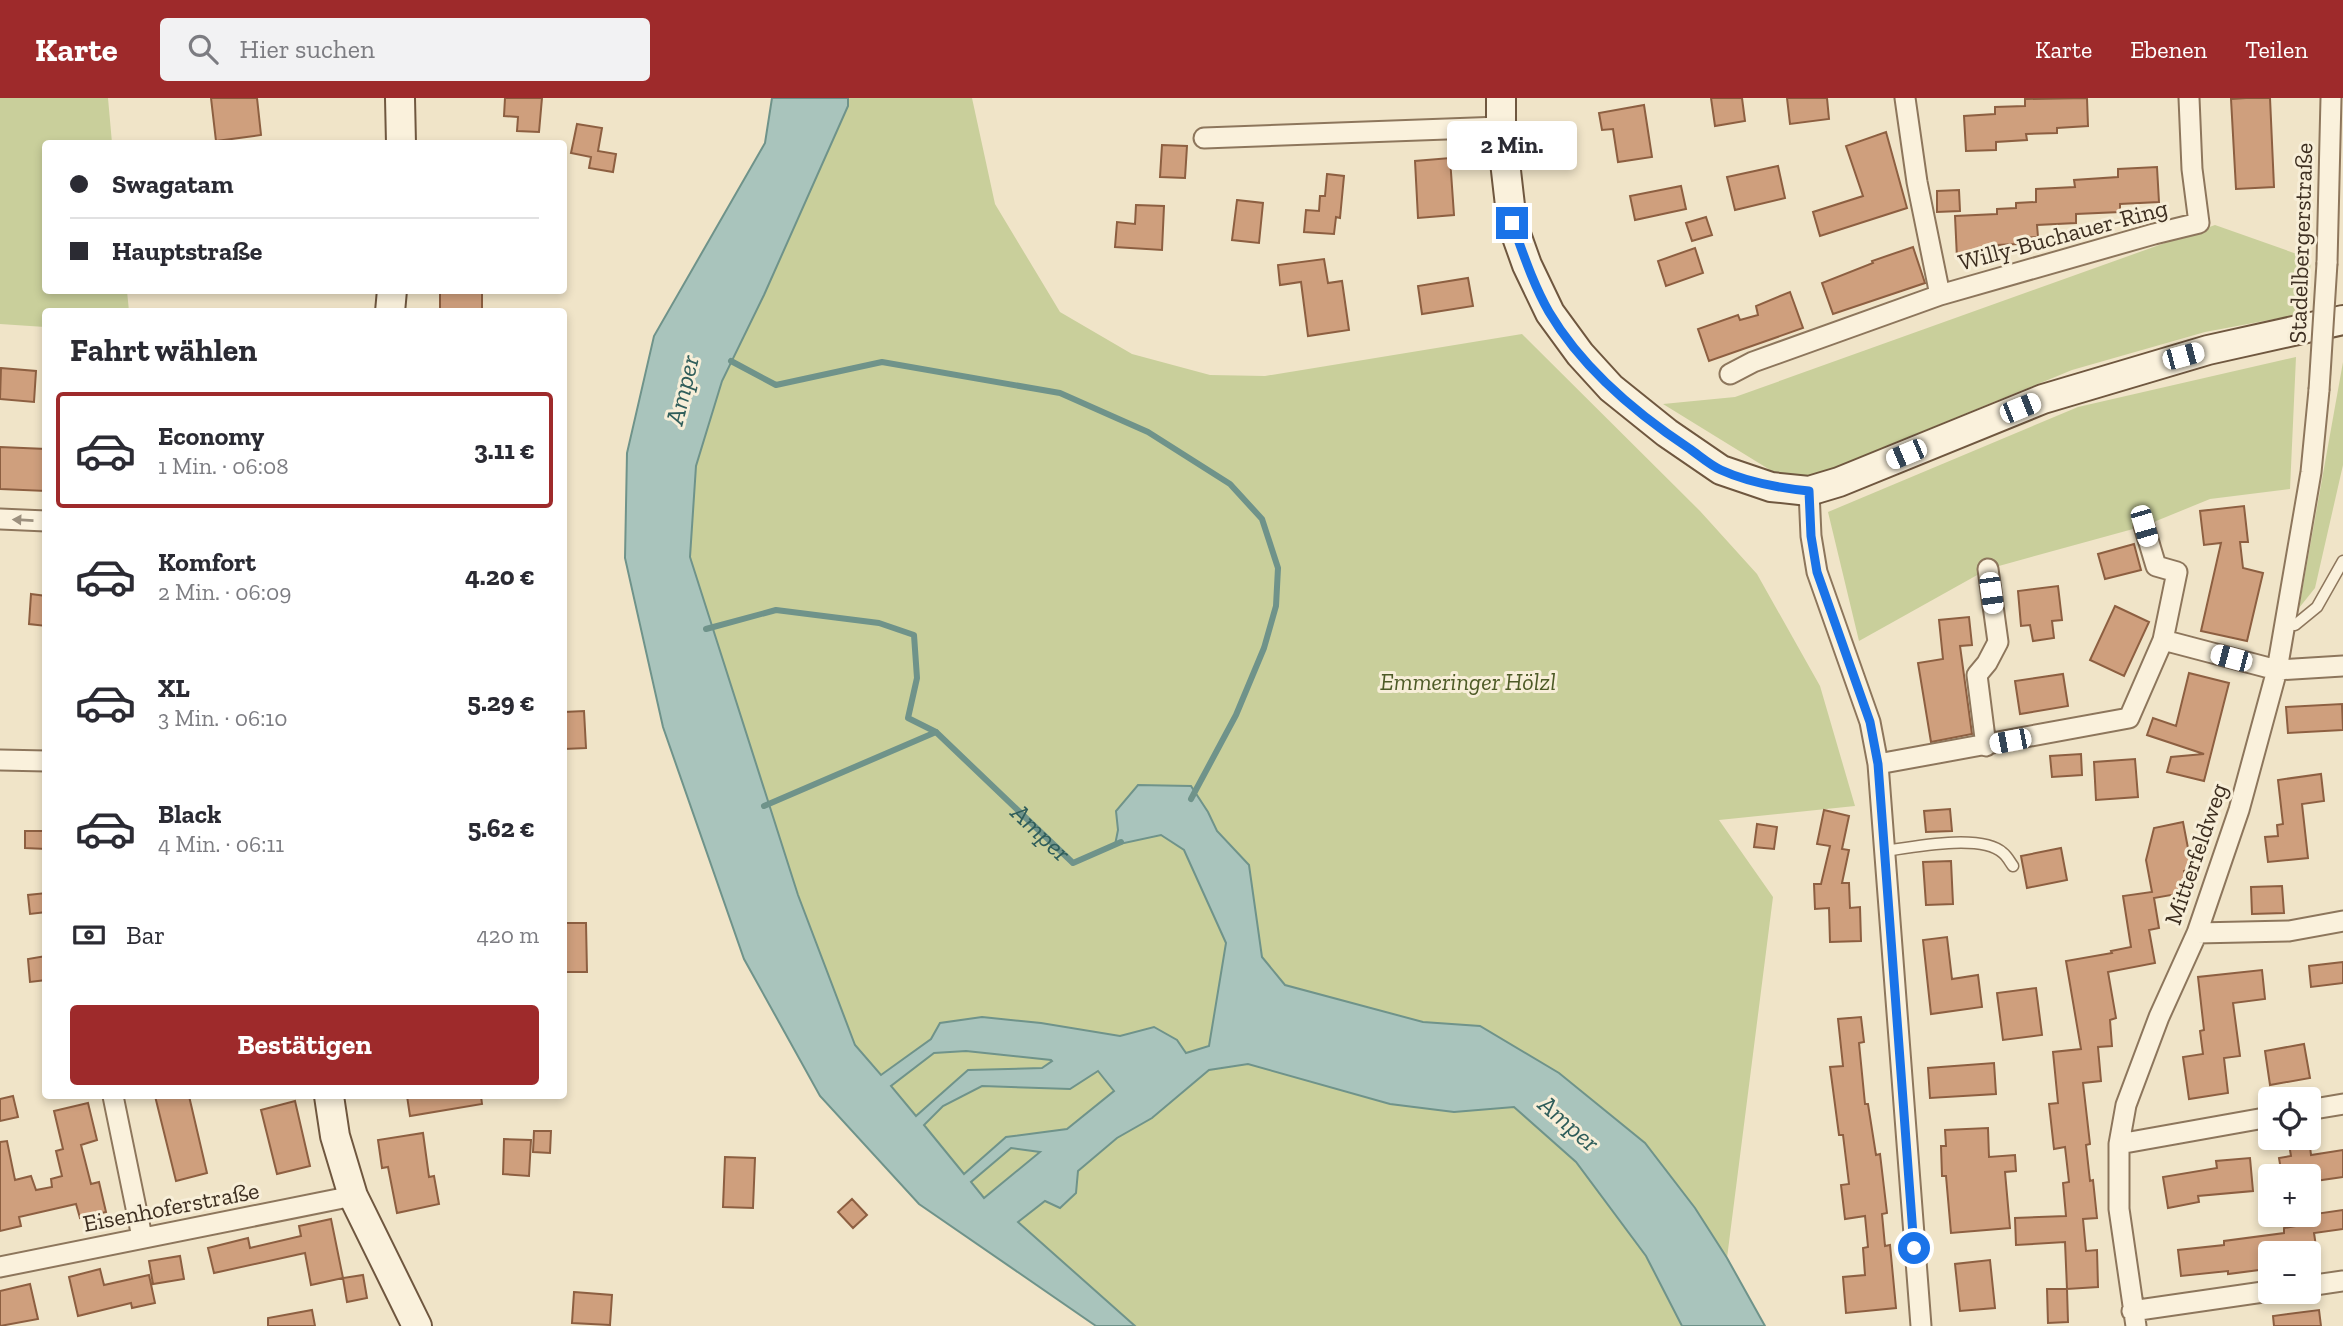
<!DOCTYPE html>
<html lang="de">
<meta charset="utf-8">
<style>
:root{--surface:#fff;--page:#f2f2f3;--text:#2b2b33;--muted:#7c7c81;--line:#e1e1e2;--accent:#9e2a2b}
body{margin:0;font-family:"Zilla Slab",serif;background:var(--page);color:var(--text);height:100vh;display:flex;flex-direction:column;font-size:26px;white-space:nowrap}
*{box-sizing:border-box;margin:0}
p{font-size:23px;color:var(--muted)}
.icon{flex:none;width:38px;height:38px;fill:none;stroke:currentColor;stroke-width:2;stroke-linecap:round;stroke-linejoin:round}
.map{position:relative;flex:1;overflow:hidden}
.panel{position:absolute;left:42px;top:210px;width:525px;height:791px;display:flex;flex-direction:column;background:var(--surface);border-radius:7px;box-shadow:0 4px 10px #0003}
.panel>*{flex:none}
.hud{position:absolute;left:42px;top:42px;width:525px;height:154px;border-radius:7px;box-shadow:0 4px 10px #0003;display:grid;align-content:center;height:154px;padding:0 28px;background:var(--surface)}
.buttons{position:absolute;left:2258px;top:989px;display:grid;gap:14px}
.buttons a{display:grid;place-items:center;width:63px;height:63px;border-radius:7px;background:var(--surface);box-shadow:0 4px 10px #0003;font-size:35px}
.end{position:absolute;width:32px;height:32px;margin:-16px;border:9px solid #1a73e8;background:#fff;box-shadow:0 0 0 4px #fff}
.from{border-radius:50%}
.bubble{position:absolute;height:49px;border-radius:7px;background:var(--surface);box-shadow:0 4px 10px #0003;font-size:23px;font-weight:700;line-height:49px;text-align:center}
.car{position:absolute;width:21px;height:42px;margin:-21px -10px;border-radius:9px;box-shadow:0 0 5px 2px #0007;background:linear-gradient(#fff 24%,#345 0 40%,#fff 0 76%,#345 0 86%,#fff 0)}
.hud b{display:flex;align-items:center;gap:24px;height:66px;font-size:26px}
.hud b+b{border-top:2px solid var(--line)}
.hud i{width:18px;height:18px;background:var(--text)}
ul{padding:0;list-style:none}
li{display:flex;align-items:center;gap:21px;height:116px;margin:0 14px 10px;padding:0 14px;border:4px solid transparent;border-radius:7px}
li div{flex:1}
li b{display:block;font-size:26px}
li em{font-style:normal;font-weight:700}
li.selected{border-color:var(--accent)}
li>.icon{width:63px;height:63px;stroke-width:1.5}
h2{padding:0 28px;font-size:32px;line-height:84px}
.pay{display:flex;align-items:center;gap:18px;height:77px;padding:0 28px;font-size:26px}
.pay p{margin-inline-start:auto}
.cta{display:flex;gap:14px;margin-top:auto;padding:14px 28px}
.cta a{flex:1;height:80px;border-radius:7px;background:var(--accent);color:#fff;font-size:28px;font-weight:700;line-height:80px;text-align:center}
header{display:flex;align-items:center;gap:42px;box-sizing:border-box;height:98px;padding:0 35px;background:var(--accent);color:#fff}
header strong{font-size:33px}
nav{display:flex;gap:38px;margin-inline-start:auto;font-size:24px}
.search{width:490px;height:63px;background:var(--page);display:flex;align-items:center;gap:18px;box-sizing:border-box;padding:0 24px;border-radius:7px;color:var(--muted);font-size:26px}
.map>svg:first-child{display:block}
.green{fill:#c9cf9b}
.water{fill:#a9c4bc;stroke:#6f938a;stroke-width:2;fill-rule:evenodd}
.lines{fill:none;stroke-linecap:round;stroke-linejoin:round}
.stream{stroke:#6f938a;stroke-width:6}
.building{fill:#cf9f7d;stroke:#8d5f41;stroke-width:2}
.lane-casing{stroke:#8d765c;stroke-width:13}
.street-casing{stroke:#8d765c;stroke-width:23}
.secondary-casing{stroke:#6f573f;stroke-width:32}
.lane{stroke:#faf1dc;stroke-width:10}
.street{stroke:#faf1dc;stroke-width:19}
.secondary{stroke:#faf1dc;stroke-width:28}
.street-bridge-casing{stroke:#8d765c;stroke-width:23;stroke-linecap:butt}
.street-bridge{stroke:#faf1dc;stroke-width:19}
.oneway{fill:#9c907e}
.route{stroke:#1a73e8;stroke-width:9}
.labels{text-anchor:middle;stroke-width:6;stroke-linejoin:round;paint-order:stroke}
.street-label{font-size:24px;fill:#3d2e20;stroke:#f7eed8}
.park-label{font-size:24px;font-style:italic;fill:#4d5a26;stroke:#f7eed8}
.water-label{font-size:26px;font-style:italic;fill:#2f5d5a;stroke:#f7eed8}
</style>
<header>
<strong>Karte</strong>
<div class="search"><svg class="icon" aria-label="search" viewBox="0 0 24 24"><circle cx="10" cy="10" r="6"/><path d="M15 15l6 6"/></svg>Hier suchen</div>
<nav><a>Karte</a><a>Ebenen</a><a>Teilen</a></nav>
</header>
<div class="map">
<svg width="2343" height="1228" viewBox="0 0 2343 1228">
<rect width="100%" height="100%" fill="#f0e4c8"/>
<path class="green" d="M0,0H108L112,45L46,46V192L127,193L129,213L46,214L45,229L0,226Z
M848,0H972L995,106L1060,214L1132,256L1210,277L1265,278L1522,236L1700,413L1757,476L1820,588L1855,708L1719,722L1773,799L1727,1160L1695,1110L1645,1045L1559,975L1480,928L1423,924L1285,888L1262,859L1249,767L1217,733L1208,714L1116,713L1118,732L1115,746L1161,737L1184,752L1226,845L1209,948L1140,971L985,1101L855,947L798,797L690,459L696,368L722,283L764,197L848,8Z
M2215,127L2311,161L2306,215L2205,234L2072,272L1806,381L1775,375L1663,306L1735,299Z
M2296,259L2290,391L2210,401L2144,428L1988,471L1859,543L1828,414L2078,309Z
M2343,264V367L2315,490L2299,510Z
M1248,966L1390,1006L1454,1014L1514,1009L1576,1064L1646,1158L1682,1228H1135L1017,1124L1045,1103L1076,1095L1078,1073L1117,1040L1152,1020L1209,972Z"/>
<path class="water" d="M772,0H848V8L764,197L722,283L696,368L690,459L798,797L855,947L881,977L931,941L940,925L982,919L1041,925L1120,938L1154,929L1177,942L1186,955L1209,948L1226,845L1184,752L1161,737L1115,747L1118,732L1116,713L1138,687L1191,688L1208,714L1217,733L1249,767L1262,859L1285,887L1423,924L1480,928L1559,975L1645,1045L1695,1110L1727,1160L1765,1228H1682L1646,1158L1576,1064L1514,1009L1454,1014L1390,1006L1248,966L1209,972L1152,1020L1117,1040L1078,1073L1076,1095L1060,1110L1045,1103L1018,1124L1135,1228H1096L919,1106L820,998L744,861L663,629L625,460L627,355L654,238L765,45ZM966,953L1051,962L1052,963L1042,970L968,972L916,1018L891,988L934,955ZM1098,973L1114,993L1067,1031L1006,1039L964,1076L924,1027L943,1008L982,988L1070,991ZM1011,1050L1040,1054L984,1100L971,1084Z"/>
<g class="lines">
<g class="stream">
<path d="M731,263L776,287L882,264L1060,295L1148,334L1230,386L1262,421L1278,470L1276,508L1264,550L1236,617L1191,701"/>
<path id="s1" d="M706,531L776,512L879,525L914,537L917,580L908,620L936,634L1073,765L1121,744"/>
<path d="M764,708L936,634"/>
</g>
</g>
<path class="building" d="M211,0H257L261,37L216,43Z
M505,0H542L539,34L517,33L518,19L504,18Z
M1711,0H1742L1745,23L1715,28Z
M1787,0H1827L1829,21L1790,26Z
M2087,0L2088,28L2057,30V35L2026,36L2027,42L1996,44V52L1966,53L1964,18L1995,16V9L2025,8V1Z
M2246,0H2270L2274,89L2236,91L2231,1Z
M1644,7L1652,59L1618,64L1613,31L1602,32L1599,15Z
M577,26L602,30L598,53L616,56L613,74L589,70L591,59L571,55Z
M1886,34L1907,110L1820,138L1813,114L1863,98L1846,48Z
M1162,47L1187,48L1185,80L1160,79Z
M1450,60L1454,117L1418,120L1415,63Z
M1778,68L1785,100L1735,112L1727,79Z
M2157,69L2159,104L2120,106V114L2076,116V125L2037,127L2038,139L2018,140V146L1998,147L1999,154H1989V159L1957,160L1955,118L1997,116V111L2016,110V105L2036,104V91L2075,89L2074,82L2118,79V71Z
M1327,76L1344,78L1340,120L1336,119L1334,136L1304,134L1306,112L1319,113L1320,98H1325Z
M1681,88L1686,111L1635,122L1630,98Z
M1959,92L1960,113L1937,114V93Z
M1237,102L1263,105L1259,145L1232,142Z
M1136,107L1164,108L1162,152L1115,149L1117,124L1135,126Z
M1706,119L1712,137L1692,143L1686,125Z
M1913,149L1925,185L1833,216L1822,185L1873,165L1872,163Z
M1695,150L1703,175L1666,188L1658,163Z
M1324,161L1328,185L1342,183L1349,232L1308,238L1301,184L1280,187L1278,167Z
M1468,180L1473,208L1422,216L1418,188Z
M440,192H482V213L440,212Z
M1790,194L1803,230L1709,263L1698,231L1738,217L1740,222L1758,217L1756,208Z
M1,270L36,273L34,304L0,301Z
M0,349L46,351V393L0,391Z
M2244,408L2248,444H2240L2243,470L2263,475L2247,543L2201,533L2221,445L2204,447L2200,413Z
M2134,446L2141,472L2105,481L2098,456Z
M2058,488L2062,522L2052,523L2054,540L2033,543L2030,527L2021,528L2018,493Z
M31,496L46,498V528L29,526Z
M2115,508L2149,524L2124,578L2090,562Z
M1969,519L1972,547L1960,548L1972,636L1931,644L1918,565L1943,561L1939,522Z
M2189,575L2229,585L2204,683L2167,674L2171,659L2204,656L2147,637L2153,620L2176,628Z
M2063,576L2068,608L2020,616L2015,583Z
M2342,606L2343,632L2288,635L2286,609Z
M584,613L586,650L564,651V614Z
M2081,656L2082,677L2052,679L2050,658Z
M2135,661L2138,699L2096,702L2094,664Z
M2321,676L2324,703L2302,706L2308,760L2268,764L2265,739L2278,738L2277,727L2283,726L2278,682Z
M1950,711L1952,733L1926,734L1924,713Z
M1824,712L1849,718L1842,751L1849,752L1842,785H1849L1850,810L1860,809L1861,843L1830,844L1829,810L1815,811L1814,786H1821L1830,748L1817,746Z
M2183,724L2192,771L2184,773L2188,794L2154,800L2159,830L2149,832L2155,865L2108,874L2116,920L2110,922L2112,948L2098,949L2101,983L2083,985L2090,1046L2086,1047L2090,1083L2093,1082L2097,1120L2083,1121L2086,1153L2097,1152L2098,1189L2067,1191L2065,1144L2016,1147L2015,1120L2066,1118L2063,1085L2069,1084L2065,1049L2054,1051L2049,1006L2058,1005L2053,954L2081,951L2066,863L2112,855L2111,853L2131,849L2123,798L2152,794L2146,762L2154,730Z
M1757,726L1777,729L1774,751L1754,749Z
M25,733H46V751L25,750Z
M2061,750L2067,782L2027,790L2021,758Z
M1951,763L1953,806L1926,807L1923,764Z
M2282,788L2284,815L2252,816L2251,789Z
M46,795V814L30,816L28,797Z
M564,825H586L587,874H564Z
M1947,839L1952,881L1978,877L1982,909L1931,916L1923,842Z
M46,858V882L30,884L28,861Z
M2343,864V885L2311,889L2309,868Z
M2262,872L2265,901L2233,905L2240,958L2224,960L2228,995L2189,1001L2183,959L2203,956L2200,933L2204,932L2198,879Z
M2036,890L2042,937L2003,942L1997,895Z
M1861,919L1864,944L1859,945L1865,1006H1868L1876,1057L1880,1056L1887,1115L1882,1116L1885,1148L1890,1147L1896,1210L1846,1215L1843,1179L1865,1177L1863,1150L1868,1149L1865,1118L1845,1121L1841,1087L1849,1086L1843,1037H1839L1830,969L1843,968L1838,921Z
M2304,946L2310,980L2270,987L2265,953Z
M1994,965L1996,996L1930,1000L1928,970Z
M13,998L18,1019L0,1023V1001Z
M155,998H189L207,1075L176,1083Z
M407,998H481L482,1006L410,1018Z
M295,1003L310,1068L277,1076L261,1012Z
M88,1005L97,1042L81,1047L91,1086L99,1084L106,1114L80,1120L76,1106L19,1119L21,1128L0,1133V1044L7,1043L15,1082L31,1078L36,1092L52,1089L51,1081L62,1078L56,1053L63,1051L54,1013Z
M1988,1030L1989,1059L2015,1057L2016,1073L2005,1074L2010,1130L1951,1135L1946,1078H1942L1941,1048H1946L1945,1032Z
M534,1033H551L550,1055L533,1054Z
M423,1035L429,1079L434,1078L439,1106L397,1115L388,1069L382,1070L378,1042Z
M2288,1040H2309L2311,1057L2343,1052V1079L2308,1084V1078H2282L2279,1060L2291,1058Z
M504,1041L531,1042L529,1078L503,1076Z
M725,1059L755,1060L753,1110L723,1109Z
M2250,1060L2253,1093L2198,1098L2199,1104L2168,1110L2163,1079L2217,1070L2216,1063Z
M852,1101L867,1117L853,1130L838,1114Z
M2343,1112V1131L2314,1135L2317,1155H2265L2267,1171L2228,1176V1173L2181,1178L2178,1152L2224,1147V1143L2284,1135V1130L2308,1126V1117Z
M331,1121L343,1180L311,1187L305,1155L214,1175L208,1150L248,1140L250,1150L301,1138L299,1128Z
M180,1158L184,1181L153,1186L149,1163Z
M1990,1162L1995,1210L1960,1213L1955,1166Z
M100,1171L104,1187L149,1177L155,1205L132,1210L131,1205L78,1218L69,1179Z
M363,1177L367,1200L347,1204L343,1180Z
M30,1186L38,1221L0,1228V1193Z
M2047,1191H2067L2068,1224L2048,1225Z
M574,1194L612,1197L610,1227L572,1225Z
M312,1212L315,1228H268V1220Z
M2319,1212L2321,1228H2274L2273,1218Z"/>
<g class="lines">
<defs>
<path id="lane" d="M2285,525L2295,527L2317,509L2343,463
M1885,753C1912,749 1982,735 2003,755C2007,758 2010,764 2013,768"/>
<path id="street" d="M1905,0L1917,84L1940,197
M1204,40L1501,29
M2327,165L2331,0
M1730,276L1753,264L1940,197L2154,136L2199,125L2192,71L2189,0
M1809,393L1811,438L1817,474L1870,624L1878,666L1921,1228
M0,421L46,423
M2163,542L2277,572L2343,568
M1986,648L1977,577L1987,565L1998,544L1988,471
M0,662L46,663
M1878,666L2129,620L2163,542L2177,474L2156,468L2144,428
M2197,835L2289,833L2343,823
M113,998L142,1139
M2308,1012L2343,1006
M2119,1046L2270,1019
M0,1169L353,1098
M2308,1188L2343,1183
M2132,1213L2270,1193
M2136,1228L2119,1111V1046L2126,1007L2159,919L2197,835L2239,712L2277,572L2311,374L2319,292"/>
<path id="secondary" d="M400,0L401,46
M1501,0V29L1512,125L1527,167L1550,215L1580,256L1611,290L1667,335L1721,372L1771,389L1809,393L1839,384L2043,301L2208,252L2343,222
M390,214L392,192
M329,998L335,1038L353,1098L417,1228"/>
</defs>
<use href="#lane" class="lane-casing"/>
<use href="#street" class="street-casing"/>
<use href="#secondary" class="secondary-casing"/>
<use href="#lane" class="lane"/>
<use href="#street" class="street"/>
<use href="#secondary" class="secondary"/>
<defs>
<path id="street-bridge" d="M2319,292L2327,165"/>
</defs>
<use href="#street-bridge" class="street-bridge-casing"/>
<use href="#street-bridge" class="street-bridge"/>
</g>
<defs><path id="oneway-solid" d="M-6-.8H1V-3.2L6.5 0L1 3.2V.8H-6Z" transform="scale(1.75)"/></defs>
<use class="oneway" href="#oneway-solid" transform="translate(23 422) rotate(-177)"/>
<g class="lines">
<path class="route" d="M1512,125C1523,155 1533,186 1549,214C1582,270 1637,316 1690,351C1700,358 1710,367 1721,372C1749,385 1780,390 1809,393L1811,438L1817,474L1870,624L1878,666L1914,1150"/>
</g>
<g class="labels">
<g class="street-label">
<text transform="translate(2063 137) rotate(-15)" y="8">Willy-Buchauer-Ring</text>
<text transform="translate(2301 145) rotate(-88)" y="8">Stadelbergerstraße</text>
<text transform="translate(2196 756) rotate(-71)" y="8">Mitterfeldweg</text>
<text transform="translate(171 1109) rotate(-11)" y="8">Eisenhoferstraße</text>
</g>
<g class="park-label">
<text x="1468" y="592">Emmeringer Hölzl</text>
</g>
<g class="water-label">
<text transform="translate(682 292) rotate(-76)" y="9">Amper</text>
<text dy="9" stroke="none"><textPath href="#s1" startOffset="474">Amper</textPath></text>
<text transform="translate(1569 1025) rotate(41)" y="9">Amper</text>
</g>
</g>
</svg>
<div class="buttons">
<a><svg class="icon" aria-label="locate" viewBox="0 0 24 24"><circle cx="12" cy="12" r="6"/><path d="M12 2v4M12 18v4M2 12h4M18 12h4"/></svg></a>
<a>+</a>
<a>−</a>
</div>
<i class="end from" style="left:1914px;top:1150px"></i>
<i class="end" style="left:1512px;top:125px"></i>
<div class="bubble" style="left:1447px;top:23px;width:130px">2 Min.</div>
<i class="car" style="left:2183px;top:258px;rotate:75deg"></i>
<i class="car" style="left:2020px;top:310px;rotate:68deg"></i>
<i class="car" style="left:1906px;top:356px;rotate:247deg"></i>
<i class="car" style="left:2144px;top:428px;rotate:164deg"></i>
<i class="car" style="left:1991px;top:495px;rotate:172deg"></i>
<i class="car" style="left:2231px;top:560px;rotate:285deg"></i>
<i class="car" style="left:2010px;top:643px;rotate:259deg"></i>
<div class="hud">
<b><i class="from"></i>Swagatam</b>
<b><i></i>Hauptstraße</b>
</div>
<section class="panel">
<h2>Fahrt wählen</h2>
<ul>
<li class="selected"><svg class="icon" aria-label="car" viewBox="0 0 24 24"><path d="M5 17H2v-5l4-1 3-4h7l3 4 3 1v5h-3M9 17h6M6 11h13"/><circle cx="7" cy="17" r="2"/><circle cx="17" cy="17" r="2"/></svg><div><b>Economy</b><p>1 Min. · 06:08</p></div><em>3.11 €</em></li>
<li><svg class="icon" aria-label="car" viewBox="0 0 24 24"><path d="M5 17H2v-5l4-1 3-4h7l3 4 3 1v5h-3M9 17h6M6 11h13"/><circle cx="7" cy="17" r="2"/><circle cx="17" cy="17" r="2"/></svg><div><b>Komfort</b><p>2 Min. · 06:09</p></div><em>4.20 €</em></li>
<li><svg class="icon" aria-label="car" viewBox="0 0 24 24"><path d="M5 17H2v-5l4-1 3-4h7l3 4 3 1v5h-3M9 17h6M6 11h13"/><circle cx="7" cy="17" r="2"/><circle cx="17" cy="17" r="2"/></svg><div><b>XL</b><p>3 Min. · 06:10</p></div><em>5.29 €</em></li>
<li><svg class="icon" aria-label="car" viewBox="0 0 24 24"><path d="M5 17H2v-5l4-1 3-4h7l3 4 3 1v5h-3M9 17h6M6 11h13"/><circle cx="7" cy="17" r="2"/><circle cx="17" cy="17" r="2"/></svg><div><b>Black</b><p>4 Min. · 06:11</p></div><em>5.62 €</em></li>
</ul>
<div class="pay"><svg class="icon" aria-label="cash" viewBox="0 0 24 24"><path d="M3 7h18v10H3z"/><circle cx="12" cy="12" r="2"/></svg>Bar<p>420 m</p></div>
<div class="cta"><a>Bestätigen</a></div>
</section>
</div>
